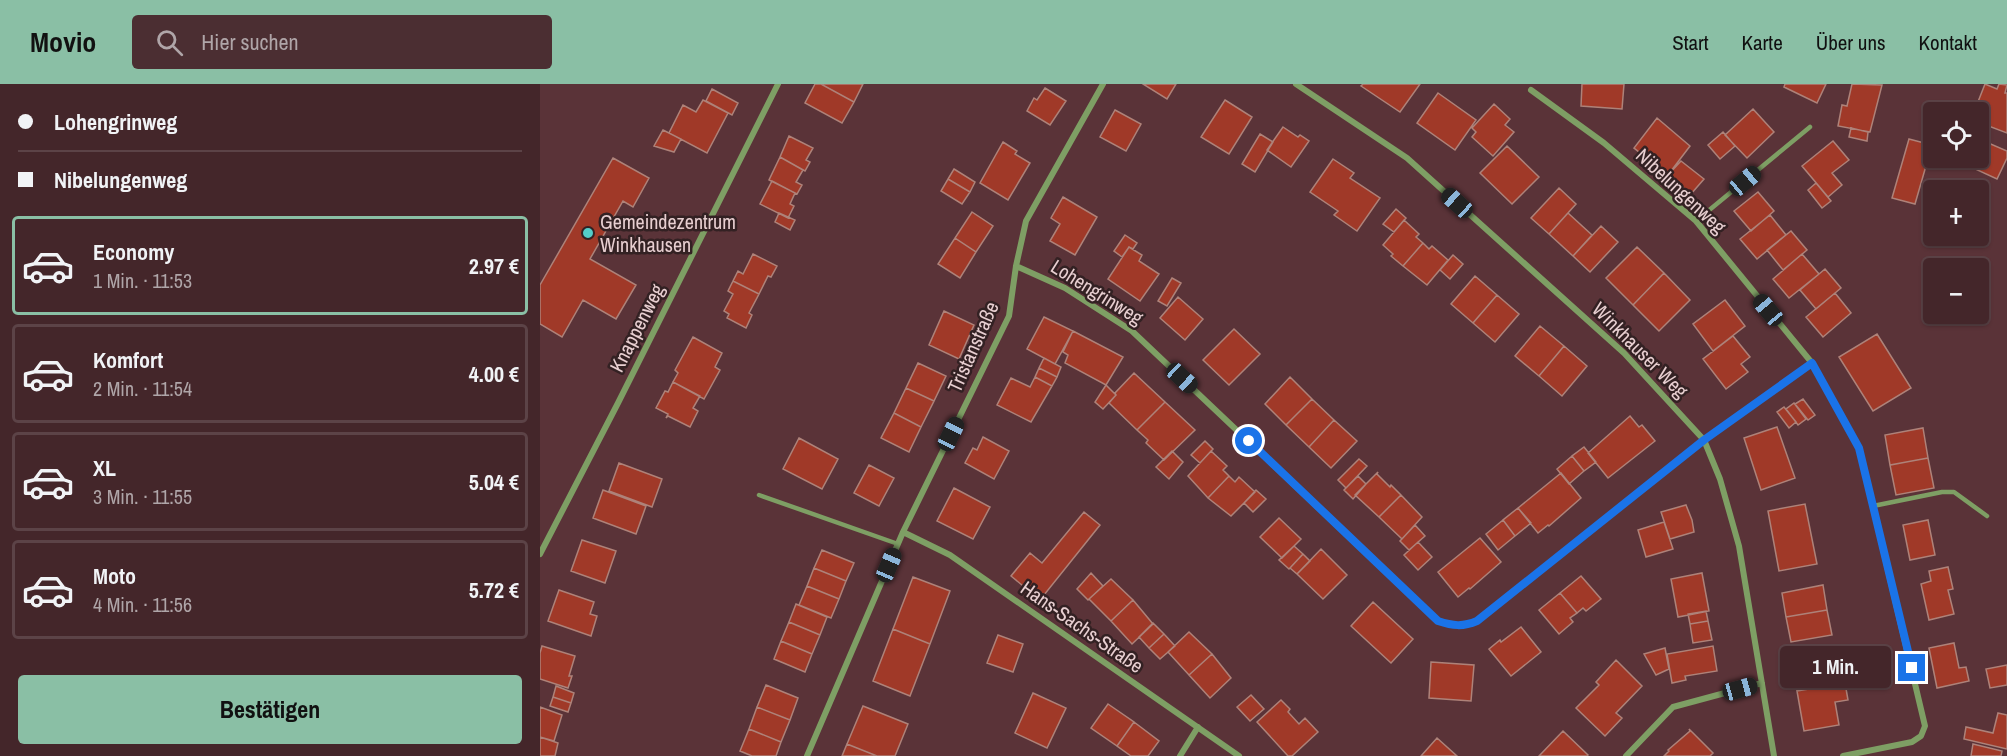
<!DOCTYPE html>
<html lang="de">
<meta charset="utf-8">
<style>
:root{--surface:#44262a;--page:#4b2e32;--text:#f1f3f6;--muted:#afa5a8;--line:#5c4347;--accent:#8abfa5}
body{margin:0;font-family:"Archivo Narrow",sans-serif;background:var(--page);color:var(--text);height:100vh;display:flex;flex-direction:column;font-size:22px;white-space:nowrap}
*{box-sizing:border-box;margin:0}
p{font-size:20px;color:var(--muted)}
.icon{flex:none;width:33px;height:33px;fill:none;stroke:currentColor;stroke-width:2;stroke-linecap:round;stroke-linejoin:round}
.map{position:relative;flex:1;overflow:hidden}
.panel{display:flex;flex-direction:column;background:var(--surface);width:540px}
.panel>*{flex:none}
.hud{display:grid;align-content:center;height:132px;padding:0 18px;background:var(--surface)}
.buttons{position:absolute;left:1383px;top:18px;display:grid;gap:12px}
.buttons a{display:grid;place-items:center;width:66px;height:66px;border-radius:6px;background:var(--surface);box-shadow:0 2px 4px #0004,0 0 0 2px var(--line);font-size:30px}
.end{position:absolute;width:27px;height:27px;margin:-14px;border:8px solid #1a73e8;background:#fff;box-shadow:0 0 0 3px #fff}
.from{border-radius:50%}
.bubble{position:absolute;height:42px;border-radius:6px;background:var(--surface);box-shadow:0 2px 4px #0004,0 0 0 2px var(--line);font-size:20px;font-weight:700;line-height:42px;text-align:center}
.car{position:absolute;width:18px;height:36px;margin:-18px -9px;border-radius:8px;box-shadow:0 0 4px 2px #0007;background:linear-gradient(#222 24%,#8ab4d8 0 40%,#222 0 76%,#8ab4d8 0 86%,#222 0)}
.hud b{display:flex;align-items:center;gap:21px;height:57px;font-size:22px}
.hud b+b{border-top:2px solid var(--line)}
.hud i{width:15px;height:15px;background:var(--text)}
ul{padding:0;list-style:none}
li{display:flex;align-items:center;gap:18px;height:99px;margin:0 12px 9px;padding:0 6px;border:3px solid var(--line);border-radius:6px}
li div{flex:1}
li b{display:block;font-size:22px}
li em{font-style:normal;font-weight:700}
li.active{border-color:var(--accent)}
li>.icon{width:54px;height:54px;stroke-width:1.5}
.cta{display:flex;gap:12px;margin-top:auto;padding:12px 18px}
.cta a{flex:1;height:69px;border-radius:6px;background:var(--accent);color:#111;font-size:24px;font-weight:700;line-height:69px;text-align:center}
header{display:flex;align-items:center;gap:36px;box-sizing:border-box;height:84px;padding:0 30px;background:var(--accent);color:#111}
header strong{font-size:28px}
nav{display:flex;gap:33px;margin-inline-start:auto;font-size:21px}
.search{width:420px;height:54px;background:var(--page);display:flex;align-items:center;gap:15px;box-sizing:border-box;padding:0 21px;border-radius:6px;color:var(--muted);font-size:22px}
main{display:flex;flex:1;min-height:0}
.map>svg:first-child{display:block}
.building{fill:#a03928;stroke:#ae8279;stroke-width:1.5}
.lines{fill:none;stroke-linecap:round;stroke-linejoin:round}
.service{stroke:#7e9f64;stroke-width:4.5}
.minor{stroke:#7e9f64;stroke-width:6}
.route{stroke:#1a73e8;stroke-width:8}
.poi-dot{fill:#53cdc9;stroke:#332123;stroke-width:2}
.labels{text-anchor:middle;stroke-width:5;stroke-linejoin:round;paint-order:stroke}
.street-label{font-size:20px;fill:#e8cfd1;stroke:#332123}
.poi-label{font-size:20px;fill:#e8cfd1;stroke:#332123;text-anchor:start}
</style>
<header>
<strong>Movio</strong>
<div class="search"><svg class="icon" aria-label="search" viewBox="0 0 24 24"><circle cx="10" cy="10" r="6"/><path d="M15 15l6 6"/></svg>Hier suchen</div>
<nav><a>Start</a><a>Karte</a><a>Über uns</a><a>Kontakt</a></nav>
</header>
<main>
<section class="panel">
<div class="hud">
<b><i class="from"></i>Lohengrinweg</b>
<b><i></i>Nibelungenweg</b>
</div>
<ul>
<li class="active"><svg class="icon" aria-label="car" viewBox="0 0 24 24"><path d="M5 17H2v-5l4-1 3-4h7l3 4 3 1v5h-3M9 17h6M6 11h13"/><circle cx="7" cy="17" r="2"/><circle cx="17" cy="17" r="2"/></svg><div><b>Economy</b><p>1 Min. · 11:53</p></div><em>2.97 €</em></li>
<li><svg class="icon" aria-label="car" viewBox="0 0 24 24"><path d="M5 17H2v-5l4-1 3-4h7l3 4 3 1v5h-3M9 17h6M6 11h13"/><circle cx="7" cy="17" r="2"/><circle cx="17" cy="17" r="2"/></svg><div><b>Komfort</b><p>2 Min. · 11:54</p></div><em>4.00 €</em></li>
<li><svg class="icon" aria-label="car" viewBox="0 0 24 24"><path d="M5 17H2v-5l4-1 3-4h7l3 4 3 1v5h-3M9 17h6M6 11h13"/><circle cx="7" cy="17" r="2"/><circle cx="17" cy="17" r="2"/></svg><div><b>XL</b><p>3 Min. · 11:55</p></div><em>5.04 €</em></li>
<li><svg class="icon" aria-label="car" viewBox="0 0 24 24"><path d="M5 17H2v-5l4-1 3-4h7l3 4 3 1v5h-3M9 17h6M6 11h13"/><circle cx="7" cy="17" r="2"/><circle cx="17" cy="17" r="2"/></svg><div><b>Moto</b><p>4 Min. · 11:56</p></div><em>5.72 €</em></li>
</ul>
<div class="cta"><a>Bestätigen</a></div>
</section>
<div class="map">
<svg width="1467" height="672" viewBox="0 0 1467 672">
<rect width="100%" height="100%" fill="#5a3338"/>
<path class="building" d="M275,0H281L314,18L302,39L265,19Z
M281,0H323L314,18Z
M603,0H636L627,15Z
M823,0H880L860,28L821,2Z
M1042,0H1084L1082,25L1041,22Z
M1245,0H1286L1277,19L1244,3Z
M1312,0L1342,1L1330,48L1298,42L1302,21L1307,22Z
M1445,0L1457,5L1459,0L1467,1L1465,9H1467V49L1438,38V28H1434Z
M505,4L526,17L510,41L487,27L494,14L497,16Z
M172,5L198,19L192,31L166,17Z
M898,9L936,36L915,66L877,39Z
M163,16L188,29L167,69L129,49L143,21L156,28Z
M685,16L712,33L689,70L661,53Z
M954,20L970,35L965,41L974,48L953,72L932,53L936,48L932,44Z
M1213,25L1234,48L1207,74L1185,51Z
M575,26L601,40L586,67L560,53Z
M1117,34L1150,62L1128,91L1094,64Z
M743,43L758,53L760,51L769,57L751,83L727,66Z
M1311,44L1328,48L1327,57L1309,53Z
M123,46L141,55L134,68L114,62Z
M1183,48L1195,62L1180,75L1168,61Z
M720,50L733,58L715,88L702,80Z
M249,52L273,64L266,76L270,78L265,87L240,73Z
M1369,55L1392,61L1375,120L1352,114Z
M1293,57L1309,76L1292,89L1302,101L1288,113L1262,82Z
M463,58L477,67L475,70L490,79L468,116L440,99Z
M1446,58L1467,67V74L1457,95L1433,84Z
M967,62L999,93L972,120L940,89Z
M240,73L263,86L256,98L262,101L257,110L229,96Z
M73,74L109,94L93,123L83,117L50,175L96,201L76,235L43,216L22,253L0,240V201Z
M793,75L814,89L810,94L840,114L817,147L794,131L798,127L770,108Z
M1141,77L1164,95L1151,110L1128,91Z
M414,85L435,98L430,108L408,95Z
M408,95L430,108L422,120L401,107Z
M232,97L255,109L250,120L254,122L248,134L220,120Z
M1276,99L1291,117L1282,124L1268,106Z
M1019,104L1036,120L1009,150L991,134Z
M1218,108L1234,127L1211,147L1194,127Z
M523,113L557,133L535,171L510,157L520,140L511,134Z
M856,125L866,134L854,148L843,140Z
M432,128L453,142L436,168L415,154Z
M239,129L255,136L250,146L235,138Z
M1028,129L1052,151L1033,172L1009,150Z
M1230,131L1246,151L1217,175L1200,155Z
M864,136L879,150L876,153L883,159L863,182L851,172L853,170L843,161Z
M1061,142L1078,158L1050,188L1033,172Z
M1251,147L1267,166L1243,186L1227,166Z
M585,151L597,159L593,165L589,163L582,173L574,167Z
M415,154L436,168L420,194L398,180Z
M883,159L889,165L892,162L908,176L887,201L863,182Z
M589,163L602,171L599,177L619,190L600,217L568,195Z
M1097,163L1124,189L1093,221L1066,194Z
M213,170L237,182L231,193L228,192L219,210L193,197L198,187L203,190Z
M1262,170L1279,190L1249,214L1233,195Z
M913,171L923,180L910,195L900,186Z
M1285,185L1301,204L1276,225L1260,206Z
M1124,189L1150,216L1119,247L1093,221Z
M935,192L957,211L933,239L911,220Z
M632,194L641,199L627,222L618,217Z
M193,197L219,210L209,229L212,231L206,244L187,234L189,230L184,227L193,210L188,207Z
M1295,209L1311,229L1283,253L1266,233Z
M957,211L979,230L955,258L933,239Z
M638,213L663,235L645,256L620,234Z
M1185,216L1205,242L1173,267L1153,240Z
M404,227L434,241L419,275L389,261Z
M504,233L533,247L515,280L487,265Z
M1000,242L1024,262L999,292L975,272Z
M694,245L720,270L689,301L663,276Z
M533,247L583,273L566,301L525,279L528,271L523,268Z
M1337,250L1371,304L1333,327L1299,273Z
M1193,252L1210,273L1201,280L1208,288L1186,305L1163,275Z
M153,253L182,269L175,283L180,286L164,315L133,298L138,289L135,286Z
M1024,262L1047,282L1022,312L999,292Z
M504,274L521,283L517,293L499,284Z
M378,279L406,292L394,317L366,304Z
M499,284L517,293L512,302L495,293Z
M594,289L625,318L597,346L569,319L576,311L575,309Z
M495,293L512,302L491,338L457,321L471,294L490,303Z
M750,293L772,315L746,341L725,320Z
M133,298L160,312L153,324L158,327L150,343L128,332L126,334L128,330L116,324L125,307L128,308Z
M566,301L576,311L563,325L555,318Z
M366,304L394,317L381,343L354,329Z
M772,315L794,336L769,363L746,341Z
M1263,315L1275,331L1268,336L1255,320Z
M625,318L655,346L624,376L606,359L608,356L597,346Z
M1254,319L1266,335L1258,341L1246,325Z
M1244,323L1256,338L1249,344L1237,328Z
M354,329L381,343L369,368L341,354Z
M1090,332L1099,343L1102,341L1115,357L1068,394L1048,369Z
M794,336L817,357L791,384L769,363Z
M1237,343L1255,394L1221,406L1204,354Z
M1383,344L1388,374L1350,381L1345,351Z
M443,353L469,367L454,395L425,379L433,364L437,366Z
M259,354L298,375L282,405L243,385Z
M665,357L673,365L660,379L651,371Z
M1044,363L1056,378L1044,387L1032,372Z
M632,367L643,378L629,395L616,383Z
M671,367L687,382L683,386L689,392L668,414L648,392Z
M1032,372L1044,387L1029,400L1017,385Z
M1388,374L1394,404L1356,411L1350,381Z
M819,375L827,382L806,404L798,396Z
M79,379L122,395L112,423L69,407Z
M329,381L354,394L339,422L314,409Z
M838,388L837,390L850,403L851,401L861,411L839,433L815,411Z
M1021,389L1041,414L1009,442L1008,441L998,449L978,424Z
M689,392L695,398L699,393L715,408L691,432L668,414Z
M818,392L826,400L813,415L804,406Z
M414,404L450,423L433,455L397,437Z
M63,406L106,422L96,450L53,434Z
M716,406L726,415L713,428L704,419Z
M861,411L882,433L862,455L839,433Z
M1265,420L1277,480L1239,487L1228,427Z
M1146,421L1152,436L1154,448L1130,455L1121,428Z
M978,424L991,439L975,452L963,436Z
M544,428L560,441L500,516L471,492L490,469L502,479Z
M739,434L761,455L742,474L720,453Z
M963,436L975,452L958,466L946,450Z
M1388,436L1395,471L1370,476L1363,441Z
M1124,438L1133,465L1106,473L1098,446Z
M875,441L885,452L869,466L860,457Z
M940,454L961,478L930,505L929,504L918,513L898,488Z
M42,456L76,467L65,499L31,487Z
M878,458L892,473L878,486L864,471Z
M754,462L763,470L749,485L739,476Z
M781,465L807,491L783,515L757,490Z
M282,466L314,479L306,497L274,484Z
M763,470L770,477L757,490L750,484Z
M1408,483L1413,505L1408,506L1414,530L1389,536L1381,500L1391,497L1389,487Z
M274,484L306,497L299,515L267,502Z
M551,489L563,502L548,516L537,505Z
M1162,489L1169,527L1138,533L1131,495Z
M1041,492L1061,515L1046,527L1043,524L1037,529L1020,509Z
M373,493L410,507L390,560L353,545Z
M571,495L593,516L571,537L549,515Z
M1283,501L1287,526L1246,533L1242,509Z
M267,502L299,515L291,534L259,521Z
M19,506L54,518L50,530L57,532L51,552L8,537Z
M1020,509L1037,529L1030,534L1033,538L1019,550L999,526Z
M593,516L613,540L592,560L571,537Z
M833,518L873,555L851,579L811,542Z
M256,520L287,533L280,551L249,538Z
M1287,526L1292,551L1251,558L1246,533Z
M1166,527L1168,537L1150,540L1148,530Z
M1168,537L1172,556L1153,559L1150,540Z
M249,538L280,551L272,570L241,557Z
M613,539L624,550L609,564L599,553Z
M981,543L1001,568L971,592L949,565L960,556L961,558Z
M353,545L390,560L370,612L333,597Z
M649,548L672,570L649,591L628,568Z
M624,550L635,562L620,575L609,564Z
M458,551L483,560L473,588L447,579Z
M241,557L272,570L265,588L234,575Z
M1414,559L1419,584L1426,583L1429,597L1397,604L1389,564Z
M2,562L35,572L29,592H32L28,604L0,595V569Z
M1173,562L1177,587L1145,592L1146,596L1132,599L1127,570Z
M1125,564L1129,585L1116,591L1104,570Z
M672,570L691,594L670,614L649,591Z
M1300,571L1305,599L1257,607L1253,579Z
M1076,576L1102,602L1076,629L1082,634L1065,652L1036,624L1059,601L1056,598Z
M891,578L934,581L931,617L889,614Z
M1467,581V601L1450,604L1446,585Z
M1305,599L1308,616L1295,618L1299,641L1264,647L1257,607Z
M226,601L258,614L250,636L217,623Z
M16,602L34,609L31,619L13,613Z
M493,609L526,624L507,664L475,649Z
M711,611L724,625L710,637L697,623Z
M13,613L31,619L28,628L10,622Z
M741,616L750,625L748,628L759,640L765,634L778,648L752,672H748L717,638Z
M568,620L594,638L577,662L551,644Z
M323,622L368,640L355,672H337L307,660Z
M0,623L22,631L14,657L0,653Z
M217,623L250,636L241,658L209,645Z
M1458,629L1467,631V665L1424,655L1426,643L1453,649Z
M594,638L619,657L608,672H591L577,662Z
M209,645L241,658L236,672H212L200,667Z
M1149,645L1173,669L1170,672H1124L1129,667L1128,666L1150,647Z
M1023,647L1048,671L1047,672H999Z
M0,653L18,659L15,672H0Z
M897,654L917,672H881Z
M307,660L337,672H302Z
M1433,660L1462,667L1461,672H1431Z"/>
<g class="lines">
<path class="service" d="M1156,137L1270,43
M219,411L358,460
M1333,422L1402,408H1414L1447,432"/>
<path class="minor" d="M756,0L867,74L1084,269L1164,356L1180,395L1199,462L1234,672
M991,6L1064,59L1156,137L1272,279L1319,364L1385,642L1381,652L1372,658L1303,672
M476,182L525,204L592,247L898,537C913,542 923,543 937,537L1164,356L1272,279
M363,448L410,471L699,672
M0,470L78,319L238,0
M267,672L363,448L469,232L476,182L486,137L563,0
M640,672L658,643
M1086,672L1133,623L1222,599"/>
</g>
<g class="lines">
<path class="route" d="M709,357L898,537C913,542 923,543 937,537L1164,356L1272,279L1319,364L1372,584"/>
</g>
<circle class="poi-dot" cx="48" cy="149" r="6"/>
<g class="labels">
<g class="street-label">
<text transform="translate(1141 107) rotate(43)" y="7">Nibelungenweg</text>
<text transform="translate(557 208) rotate(32)" y="7">Lohengrinweg</text>
<text transform="translate(97 244) rotate(-63)" y="7">Knappenweg</text>
<text transform="translate(433 263) rotate(-66)" y="7">Tristanstraße</text>
<text transform="translate(1100 266) rotate(45)" y="7">Winkhauser Weg</text>
<text transform="translate(542 543) rotate(35)" y="7">Hans-Sachs-Straße</text>
</g>
<g class="poi-label">
<text x="60" y="145">Gemeindezentrum<tspan x="60" dy="23">Winkhausen</tspan></text>
</g>
</g>
</svg>
<div class="buttons">
<a><svg class="icon" aria-label="locate" viewBox="0 0 24 24"><circle cx="12" cy="12" r="6"/><path d="M12 2v4M12 18v4M2 12h4M18 12h4"/></svg></a>
<a>+</a>
<a>−</a>
</div>
<i class="end from" style="left:709px;top:357px"></i>
<i class="end" style="left:1372px;top:584px"></i>
<div class="bubble" style="left:1240px;top:562px;width:111px">1 Min.</div>
<i class="car" style="left:1205px;top:97px;rotate:50deg"></i>
<i class="car" style="left:917px;top:119px;rotate:312deg"></i>
<i class="car" style="left:1228px;top:226px;rotate:320deg"></i>
<i class="car" style="left:642px;top:294px;rotate:133deg"></i>
<i class="car" style="left:411px;top:350px;rotate:26deg"></i>
<i class="car" style="left:349px;top:481px;rotate:23deg"></i>
<i class="car" style="left:1200px;top:605px;rotate:75deg"></i>
</div>
</main>
